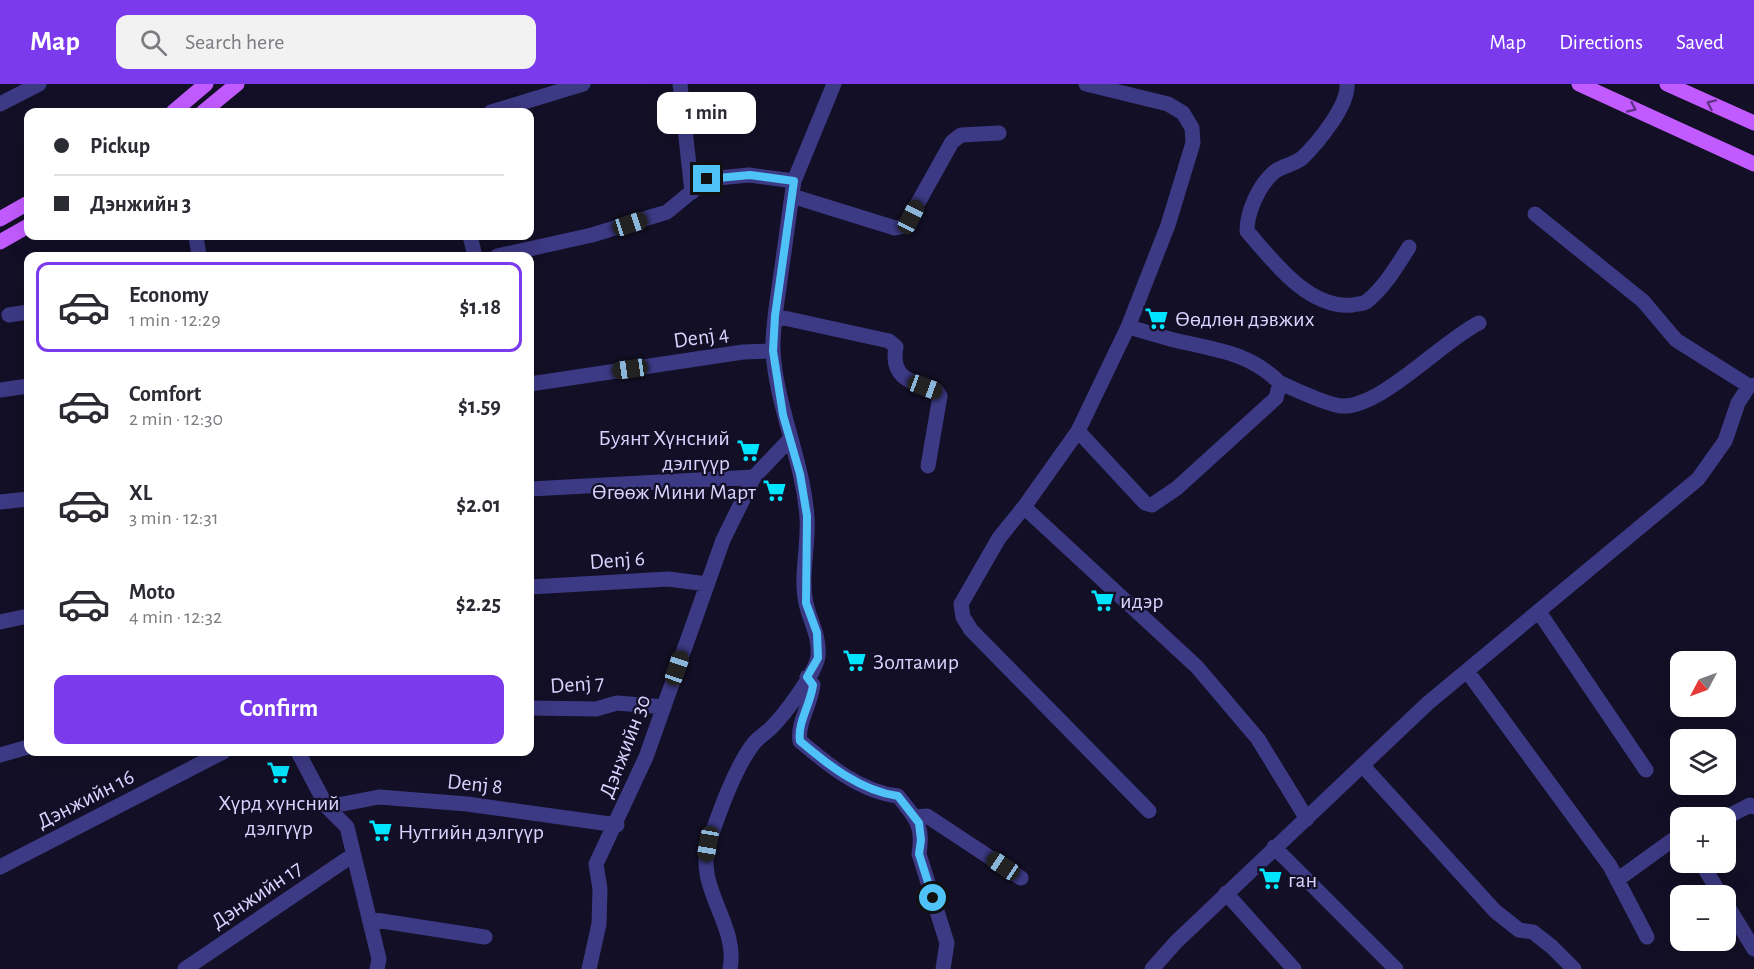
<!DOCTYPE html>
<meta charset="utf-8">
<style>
:root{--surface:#fff;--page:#f2f2f3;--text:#2b2b33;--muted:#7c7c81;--line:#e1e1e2;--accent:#7c3aed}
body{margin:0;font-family:"Alegreya Sans",sans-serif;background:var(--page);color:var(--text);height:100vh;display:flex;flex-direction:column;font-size:22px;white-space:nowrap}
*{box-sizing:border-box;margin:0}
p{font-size:20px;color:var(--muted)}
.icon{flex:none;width:33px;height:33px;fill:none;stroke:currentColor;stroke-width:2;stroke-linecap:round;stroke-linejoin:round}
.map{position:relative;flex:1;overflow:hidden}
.drawer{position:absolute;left:24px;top:168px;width:510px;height:504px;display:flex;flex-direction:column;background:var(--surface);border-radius:12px;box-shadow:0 6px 24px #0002}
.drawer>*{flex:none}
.banner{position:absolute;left:24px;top:24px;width:510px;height:132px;border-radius:12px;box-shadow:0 6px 24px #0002;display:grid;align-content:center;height:132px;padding:0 30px;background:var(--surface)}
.needle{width:39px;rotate:229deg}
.controls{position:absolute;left:1670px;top:567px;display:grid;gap:12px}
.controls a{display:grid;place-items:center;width:66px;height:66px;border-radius:12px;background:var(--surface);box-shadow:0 6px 24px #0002;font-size:30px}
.end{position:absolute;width:27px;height:27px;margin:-14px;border:8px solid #4fc3f7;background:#111;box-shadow:0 0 0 3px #111}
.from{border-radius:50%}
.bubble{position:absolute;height:42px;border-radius:12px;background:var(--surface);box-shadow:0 6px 24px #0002;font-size:20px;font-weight:700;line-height:42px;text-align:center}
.car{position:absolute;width:18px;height:36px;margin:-18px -9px;border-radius:8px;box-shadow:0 0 4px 2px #0007;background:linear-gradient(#222 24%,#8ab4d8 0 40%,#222 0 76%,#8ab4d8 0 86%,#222 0)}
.banner b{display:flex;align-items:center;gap:21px;height:57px;font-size:22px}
.banner b+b{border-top:2px solid var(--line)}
.banner i{width:15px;height:15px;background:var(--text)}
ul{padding:10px 0 0;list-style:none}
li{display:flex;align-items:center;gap:18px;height:90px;margin:0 12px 9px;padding:0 18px;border:3px solid transparent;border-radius:12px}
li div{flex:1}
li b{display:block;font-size:22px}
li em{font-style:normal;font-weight:700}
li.on{border-color:var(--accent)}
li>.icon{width:54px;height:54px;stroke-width:1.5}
.primary-button{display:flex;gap:12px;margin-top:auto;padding:12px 30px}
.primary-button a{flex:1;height:69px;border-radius:12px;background:var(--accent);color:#fff;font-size:24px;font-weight:700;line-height:69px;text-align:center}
header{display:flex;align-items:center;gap:36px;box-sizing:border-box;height:84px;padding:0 30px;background:var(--accent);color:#fff}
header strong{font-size:28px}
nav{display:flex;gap:33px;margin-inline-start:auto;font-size:21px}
.search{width:420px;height:54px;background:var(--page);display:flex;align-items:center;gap:15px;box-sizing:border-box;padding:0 21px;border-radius:12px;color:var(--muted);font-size:22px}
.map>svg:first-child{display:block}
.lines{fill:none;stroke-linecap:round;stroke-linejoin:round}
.minor{stroke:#3d3a85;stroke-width:15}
.primary{stroke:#c25bff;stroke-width:15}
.oneway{stroke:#623188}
.route{stroke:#4fc3f7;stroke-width:8}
.labels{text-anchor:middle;stroke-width:4.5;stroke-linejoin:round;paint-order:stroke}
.poi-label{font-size:22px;fill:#d9d4ff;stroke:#130f26;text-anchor:start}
.street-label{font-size:22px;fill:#d9d4ff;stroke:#130f26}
</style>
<header>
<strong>Map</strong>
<div class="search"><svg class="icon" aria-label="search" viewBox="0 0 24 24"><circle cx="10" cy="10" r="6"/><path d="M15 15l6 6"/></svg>Search here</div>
<nav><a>Map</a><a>Directions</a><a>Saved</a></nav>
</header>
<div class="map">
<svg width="1754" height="885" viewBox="0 0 1754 885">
<rect width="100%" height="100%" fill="#130f26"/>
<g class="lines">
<path class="minor" d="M680,0L692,108
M1086,0L1168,20L1183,29L1192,44L1193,59L1168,141L1128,243L1078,347L1024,423L1197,583L1258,655L1307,735
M1347,0C1349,21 1317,60 1302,74C1294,81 1280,82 1273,89C1258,103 1247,128 1247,147C1273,177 1308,225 1353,221C1357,220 1362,220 1366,218C1384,204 1397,182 1409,163
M0,20L39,0
M491,28L583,0
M792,112L895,144L905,142L952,58L961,51L999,49
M1535,130L1643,217L1676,256L1749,302
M196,152L199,172
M470,152L475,172
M497,172L592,151L667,128L707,95L749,91L794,97L834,0
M9,231L28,228
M775,232L889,257L896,263C890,295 912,298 937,307L940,312L928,382
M1280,299C1297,306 1324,320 1341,322C1380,325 1442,257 1479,239
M530,300L743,268L773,267
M0,306L28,302
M1078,347L1145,419L1152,421L1177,404L1276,314L1280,299C1250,269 1217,266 1178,257C1161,253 1144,247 1128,243
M530,405L754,393L791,354
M0,418L28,415
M1024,423L999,454L961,520L963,533L971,546L1149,727
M530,503L668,495L707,500
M1539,528L1646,686
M0,538L28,532
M1467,587L1610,782L1647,853
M807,593L813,601C811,620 797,639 800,657C828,681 861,708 898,712C915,734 924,740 919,770L947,859L943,885
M530,624L596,625L617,619L664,623
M298,668L327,723L347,743L379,875L377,885
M0,671L28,663
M1363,682L1495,827L1519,846L1533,848L1552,863L1574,885
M327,723L379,713L467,720L617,741
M915,733L927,732L1021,794
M1725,734L1750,721L1754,723
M1274,763L1396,885
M1701,778L1721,812
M0,783L223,668
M1617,796L1671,757L1680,753
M1226,809L1294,885
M1725,818L1754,865
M369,835L485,853
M185,885L353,771
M589,885L599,840L600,805L596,780L646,673L723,456L754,393
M730,885C739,840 694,804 709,758C719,729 735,683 754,659C759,653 766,649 771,644C784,631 816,589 818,572C820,552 810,538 806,519C800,492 809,461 807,433C803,377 777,325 773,268C772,245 777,220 780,196C785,163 789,130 794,97
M1152,885L1176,858L1428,619L1698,395L1725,357L1738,319L1749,302L1754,301"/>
<path class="primary" d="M1579,0L1754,80
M1667,0L1754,39
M173,28L206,0
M203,28L237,0
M0,135L28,119
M0,158L28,142"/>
</g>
<defs><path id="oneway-chevron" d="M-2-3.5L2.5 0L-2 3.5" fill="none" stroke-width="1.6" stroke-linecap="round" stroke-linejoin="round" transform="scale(1.5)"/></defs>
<g class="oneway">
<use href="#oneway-chevron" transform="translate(1711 20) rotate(-156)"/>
<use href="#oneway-chevron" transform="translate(1632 24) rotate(25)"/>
</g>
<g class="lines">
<path class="route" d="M707,95L750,91L794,97L775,232L773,267L783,331L800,390L807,432L806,519L817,549L818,574L807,593L813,601C811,619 797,639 800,657C828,681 861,707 898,712L919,739L921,756L919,770L933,814"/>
</g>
<defs>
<symbol id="supermarket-bare" viewBox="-9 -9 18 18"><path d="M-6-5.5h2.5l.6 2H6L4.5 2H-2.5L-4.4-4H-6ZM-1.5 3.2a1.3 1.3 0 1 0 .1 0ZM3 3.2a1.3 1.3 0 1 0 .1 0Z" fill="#00e5ff" stroke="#130f26" stroke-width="2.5" paint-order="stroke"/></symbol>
</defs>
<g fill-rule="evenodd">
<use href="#supermarket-bare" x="1140" y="218" width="33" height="33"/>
<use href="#supermarket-bare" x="732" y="350" width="33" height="33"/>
<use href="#supermarket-bare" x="758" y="390" width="33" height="33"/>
<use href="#supermarket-bare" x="1086" y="500" width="33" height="33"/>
<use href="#supermarket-bare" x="838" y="560" width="33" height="33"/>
<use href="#supermarket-bare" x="262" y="672" width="33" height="33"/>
<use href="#supermarket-bare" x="364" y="730" width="33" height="33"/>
<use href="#supermarket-bare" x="1254" y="778" width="33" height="33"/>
</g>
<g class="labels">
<g class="poi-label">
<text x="1175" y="242">Өөдлөн дэвжих</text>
<text x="730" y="361" text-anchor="end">Буянт Хүнсний<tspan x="730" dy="25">дэлгүүр</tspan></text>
<text x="756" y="415" text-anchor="end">Өгөөж Мини Март</text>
<text x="1120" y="524">идэр</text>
<text x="873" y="585">Золтамир</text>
<text x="279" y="726" text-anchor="middle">Хүрд хүнсний<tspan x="279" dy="25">дэлгүүр</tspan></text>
<text x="398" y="755">Нутгийн дэлгүүр</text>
<text x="1288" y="803">ган</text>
</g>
<g class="street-label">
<text transform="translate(701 252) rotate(-8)" y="8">Denj 4</text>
<text transform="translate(617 475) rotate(-4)" y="8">Denj 6</text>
<text transform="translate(577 599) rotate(-4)" y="8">Denj 7</text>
<text transform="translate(624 662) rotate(-69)" y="8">Дэнжийн 30</text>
<text transform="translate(475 699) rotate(6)" y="8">Denj 8</text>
<text transform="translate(85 714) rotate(-27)" y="8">Дэнжийн 16</text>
<text transform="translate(256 810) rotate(-34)" y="8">Дэнжийн 17</text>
</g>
</g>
</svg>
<div class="controls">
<a><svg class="needle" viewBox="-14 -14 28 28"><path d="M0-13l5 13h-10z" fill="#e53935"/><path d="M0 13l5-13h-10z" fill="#7c7c81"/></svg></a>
<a><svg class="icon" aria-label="layers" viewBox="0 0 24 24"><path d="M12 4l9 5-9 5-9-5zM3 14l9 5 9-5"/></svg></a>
<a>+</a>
<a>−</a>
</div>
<i class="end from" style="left:933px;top:814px"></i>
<i class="end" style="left:707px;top:95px"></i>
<div class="bubble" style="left:657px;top:8px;width:99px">1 min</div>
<i class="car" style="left:911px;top:133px;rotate:27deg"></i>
<i class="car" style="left:630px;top:140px;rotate:72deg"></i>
<i class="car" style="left:630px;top:285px;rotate:262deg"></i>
<i class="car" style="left:925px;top:303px;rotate:110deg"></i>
<i class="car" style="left:677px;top:584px;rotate:19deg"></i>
<i class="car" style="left:708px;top:760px;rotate:190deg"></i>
<i class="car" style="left:1003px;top:782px;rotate:304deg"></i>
<div class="banner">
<b><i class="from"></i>Pickup</b>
<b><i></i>Дэнжийн 3</b>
</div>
<section class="drawer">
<ul>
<li class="on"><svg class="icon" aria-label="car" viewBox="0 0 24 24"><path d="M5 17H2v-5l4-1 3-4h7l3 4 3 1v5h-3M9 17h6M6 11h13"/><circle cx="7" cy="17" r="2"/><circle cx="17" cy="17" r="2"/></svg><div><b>Economy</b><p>1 min · 12:29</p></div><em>$1.18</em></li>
<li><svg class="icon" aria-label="car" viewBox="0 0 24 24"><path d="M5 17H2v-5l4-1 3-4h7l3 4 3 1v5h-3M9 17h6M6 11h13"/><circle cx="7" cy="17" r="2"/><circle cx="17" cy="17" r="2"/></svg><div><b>Comfort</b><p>2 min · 12:30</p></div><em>$1.59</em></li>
<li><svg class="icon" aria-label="car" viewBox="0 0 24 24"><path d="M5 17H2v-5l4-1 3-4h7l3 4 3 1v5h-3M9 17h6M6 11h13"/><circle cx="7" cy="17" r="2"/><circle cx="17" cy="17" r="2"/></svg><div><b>XL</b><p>3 min · 12:31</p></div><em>$2.01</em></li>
<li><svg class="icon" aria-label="car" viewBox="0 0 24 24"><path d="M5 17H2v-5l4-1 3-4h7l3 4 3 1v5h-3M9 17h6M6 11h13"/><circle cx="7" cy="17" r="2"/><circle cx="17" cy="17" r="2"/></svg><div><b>Moto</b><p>4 min · 12:32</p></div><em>$2.25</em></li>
</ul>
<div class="primary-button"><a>Confirm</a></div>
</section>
</div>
